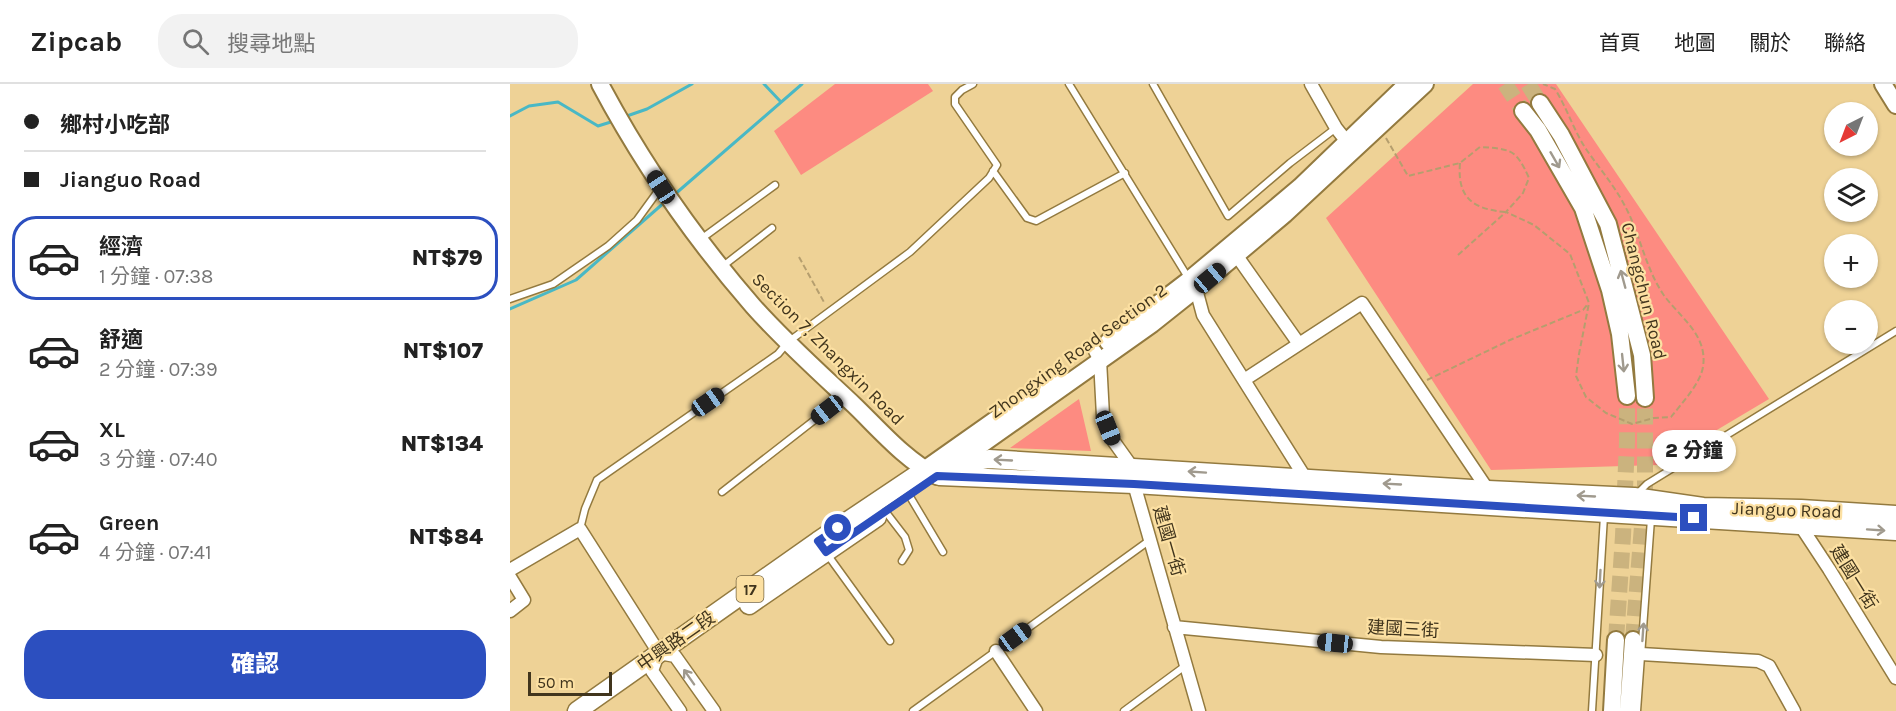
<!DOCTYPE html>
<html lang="zh-TW">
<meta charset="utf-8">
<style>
:root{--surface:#fff;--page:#f2f2f2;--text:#222;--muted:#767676;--line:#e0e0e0;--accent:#2c4fbf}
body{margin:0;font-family:Karla,"Noto Sans TC",sans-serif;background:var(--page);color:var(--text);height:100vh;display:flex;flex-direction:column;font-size:22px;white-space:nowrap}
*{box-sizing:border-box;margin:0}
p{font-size:20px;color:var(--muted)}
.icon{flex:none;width:33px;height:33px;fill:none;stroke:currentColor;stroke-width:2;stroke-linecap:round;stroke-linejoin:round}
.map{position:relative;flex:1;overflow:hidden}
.side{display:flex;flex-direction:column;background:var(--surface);width:510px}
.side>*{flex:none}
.top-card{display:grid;align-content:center;height:132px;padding:0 24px;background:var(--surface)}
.needle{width:39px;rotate:222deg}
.tools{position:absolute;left:1314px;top:18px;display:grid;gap:12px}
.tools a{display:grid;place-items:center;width:54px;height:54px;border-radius:50%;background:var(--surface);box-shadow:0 2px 4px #0004;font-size:30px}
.scale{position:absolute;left:18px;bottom:15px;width:84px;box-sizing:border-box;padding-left:6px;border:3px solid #41351d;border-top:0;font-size:16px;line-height:21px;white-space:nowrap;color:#41351d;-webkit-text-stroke:4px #fce0a2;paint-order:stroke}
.end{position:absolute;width:27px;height:27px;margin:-14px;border:8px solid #2c4fbf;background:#fff;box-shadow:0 0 0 3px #fff}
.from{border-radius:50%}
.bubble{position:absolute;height:42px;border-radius:21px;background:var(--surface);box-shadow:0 2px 4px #0004;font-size:20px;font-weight:800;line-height:42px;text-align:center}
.car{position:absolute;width:18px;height:36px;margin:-18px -9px;border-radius:8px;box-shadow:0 0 4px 2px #0007;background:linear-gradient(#222 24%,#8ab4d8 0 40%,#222 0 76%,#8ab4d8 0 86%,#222 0)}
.top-card b{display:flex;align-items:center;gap:21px;height:57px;font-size:22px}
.top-card b+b{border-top:2px solid var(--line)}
.top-card i{width:15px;height:15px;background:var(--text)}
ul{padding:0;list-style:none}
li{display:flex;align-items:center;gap:18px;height:84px;margin:0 12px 9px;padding:0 12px;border:3px solid transparent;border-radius:24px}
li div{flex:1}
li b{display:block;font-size:22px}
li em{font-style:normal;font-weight:800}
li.selected{border-color:var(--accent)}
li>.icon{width:54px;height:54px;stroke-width:1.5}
.primary-button{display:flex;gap:12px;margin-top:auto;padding:12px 24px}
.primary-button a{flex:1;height:69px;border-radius:24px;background:var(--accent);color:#fff;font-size:24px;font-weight:800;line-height:69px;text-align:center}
header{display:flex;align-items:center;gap:36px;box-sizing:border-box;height:84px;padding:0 30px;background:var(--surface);border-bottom:2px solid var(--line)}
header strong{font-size:28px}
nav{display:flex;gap:33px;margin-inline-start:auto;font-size:21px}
.search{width:420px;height:54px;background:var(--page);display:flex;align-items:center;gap:15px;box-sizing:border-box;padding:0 21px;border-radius:24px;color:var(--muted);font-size:22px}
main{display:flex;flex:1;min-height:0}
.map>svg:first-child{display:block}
.green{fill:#fd8b81}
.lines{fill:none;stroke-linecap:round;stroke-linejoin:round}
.stream{stroke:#49b8c5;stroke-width:3}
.secondary-tunnel{stroke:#cbb37e;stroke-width:16;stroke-dasharray:16 8;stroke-linecap:butt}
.lane-casing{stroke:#937a3f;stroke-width:9}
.street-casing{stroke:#937a3f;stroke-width:15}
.secondary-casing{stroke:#937a3f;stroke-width:20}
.primary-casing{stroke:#937a3f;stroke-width:21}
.path{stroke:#b59e6e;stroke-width:2;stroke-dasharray:6 3;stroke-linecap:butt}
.lane{stroke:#fff;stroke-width:6}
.street{stroke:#fff;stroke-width:12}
.secondary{stroke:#fff;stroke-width:16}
.primary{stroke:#fff;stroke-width:18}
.oneway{stroke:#a09a8e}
.route{stroke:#2c4fbf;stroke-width:8}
.labels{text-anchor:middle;stroke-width:4.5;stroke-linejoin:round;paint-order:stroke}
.shield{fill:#fce0a2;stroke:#796845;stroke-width:1.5}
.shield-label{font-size:16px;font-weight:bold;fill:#41351d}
.street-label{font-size:18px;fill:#41351d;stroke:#fce0a2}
</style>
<header>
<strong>Zipcab</strong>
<div class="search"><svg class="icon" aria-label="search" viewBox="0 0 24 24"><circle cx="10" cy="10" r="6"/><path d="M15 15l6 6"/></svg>搜尋地點</div>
<nav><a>首頁</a><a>地圖</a><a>關於</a><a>聯絡</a></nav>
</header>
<main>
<section class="side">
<div class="top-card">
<b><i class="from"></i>鄉村小吃部</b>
<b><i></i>Jianguo Road</b>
</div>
<ul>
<li class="selected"><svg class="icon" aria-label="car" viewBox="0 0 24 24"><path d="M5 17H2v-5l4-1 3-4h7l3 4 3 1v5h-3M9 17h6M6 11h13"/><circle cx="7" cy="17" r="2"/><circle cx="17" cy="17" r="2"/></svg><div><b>經濟</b><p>1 分鐘 · 07:38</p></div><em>NT$79</em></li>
<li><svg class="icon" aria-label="car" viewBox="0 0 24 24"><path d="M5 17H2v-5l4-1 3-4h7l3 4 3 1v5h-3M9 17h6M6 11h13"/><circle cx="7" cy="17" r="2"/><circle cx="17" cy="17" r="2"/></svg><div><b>舒適</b><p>2 分鐘 · 07:39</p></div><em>NT$107</em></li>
<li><svg class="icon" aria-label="car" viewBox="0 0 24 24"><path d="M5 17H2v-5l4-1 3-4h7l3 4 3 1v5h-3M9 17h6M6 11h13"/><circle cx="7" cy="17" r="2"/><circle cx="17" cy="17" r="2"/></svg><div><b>XL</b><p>3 分鐘 · 07:40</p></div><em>NT$134</em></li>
<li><svg class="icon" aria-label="car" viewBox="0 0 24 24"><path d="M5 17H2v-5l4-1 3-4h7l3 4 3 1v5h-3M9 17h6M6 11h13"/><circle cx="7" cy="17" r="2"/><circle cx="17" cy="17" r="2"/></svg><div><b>Green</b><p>4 分鐘 · 07:41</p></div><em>NT$84</em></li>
</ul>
<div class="primary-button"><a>確認</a></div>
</section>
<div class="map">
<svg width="1386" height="627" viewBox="0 0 1386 627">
<rect width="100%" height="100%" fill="#eed296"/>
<path class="green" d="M325,0H418L423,7L291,91L264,47Z
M963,0H1046L1259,315L1148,381L981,386L816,134Z
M569,315L581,367L500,364Z"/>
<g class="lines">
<path class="stream" d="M254,0L271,18
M0,32L19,22L48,18L88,42L104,37
M114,33L137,25L182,0
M164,111L292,0
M0,225L66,196L156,117"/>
<path class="secondary-tunnel" d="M995,0L1013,27
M1018,0L1030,19
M1106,556L1113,452L1117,358V312
M1123,556L1135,404V314"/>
<defs>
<path id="lane" d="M559,0L679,195
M643,0L718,132L780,79L826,44
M483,87L517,134L526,137L615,89
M191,155L265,101
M213,182L262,144
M0,215L43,200L98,162L127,136L151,103
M212,408L334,313
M1128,409L1137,400L1386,247
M399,411L433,468
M375,427L395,453L399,466L392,477
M70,445L75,425L87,396L268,270L278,258L400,168L479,94L487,81L445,20V13L452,6L463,0
M317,470L380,557
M403,627L640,456
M614,627L675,582
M1082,627L1094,432
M1127,627L1141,435"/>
<path id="street" d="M801,0L826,44L842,64
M722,165L789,260
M682,200L686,205L693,231L796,395
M585,267L590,276L593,332L602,355L622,383L624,400L689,627
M734,296L852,219L978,406
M1290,441L1319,485L1386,594
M0,486L70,445L149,569
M0,493L14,516L0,527
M664,543L871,563L1086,571
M486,567L526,627
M149,569L165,572L204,627
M148,570L142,587L170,627
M1131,570L1248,577L1259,582L1284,627"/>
<path id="secondary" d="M90,0C132,79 184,154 243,222C274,257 310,289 344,321C368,344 396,377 427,392L642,240L686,205L775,130L915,0
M1373,0L1386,21
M1030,19L1051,51L1098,140L1132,271L1135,314
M1013,27L1028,46L1073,124L1100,206L1110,250L1117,312
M598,258L679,196L790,103L897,0
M414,386L549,291
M1102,627L1106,556
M1118,627L1123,556"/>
<path id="primary" d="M429,392L624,400L1386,447
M239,521L367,433
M67,627L308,457L414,386L479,375L978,406L1124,413L1193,423L1291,425L1386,431"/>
</defs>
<use href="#lane" class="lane-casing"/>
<use href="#street" class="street-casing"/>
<use href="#secondary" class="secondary-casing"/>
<use href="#primary" class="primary-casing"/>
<path class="path" d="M876,54L898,92L950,79L970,63C1001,65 1006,65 1019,94L1013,109L996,128L1024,141L1060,170L1079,219L1069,270L1066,292L1076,313L1096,329L1122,340L1144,334L1161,333C1172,319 1190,300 1193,283C1198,250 1169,233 1153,210C1135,183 1130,150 1115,122C1104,101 1089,84 1076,65C1064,47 1057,24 1045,5L1033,0
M950,79C947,113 962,125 995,128
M948,171L996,128
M289,173L315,220
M917,296L1000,256L1073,226L1077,221"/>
<use href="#lane" class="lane"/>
<use href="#street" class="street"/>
<use href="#secondary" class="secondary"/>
<use href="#primary" class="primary"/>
</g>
<defs><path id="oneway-shaft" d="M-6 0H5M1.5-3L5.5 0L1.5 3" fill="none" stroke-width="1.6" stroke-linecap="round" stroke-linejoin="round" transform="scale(1.5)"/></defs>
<g class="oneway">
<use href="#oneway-shaft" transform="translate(1045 76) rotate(60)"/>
<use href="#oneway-shaft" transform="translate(1113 195) rotate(-105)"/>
<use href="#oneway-shaft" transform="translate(1113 279) rotate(84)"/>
<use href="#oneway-shaft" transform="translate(493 376) rotate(-177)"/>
<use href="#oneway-shaft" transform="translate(687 388) rotate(-176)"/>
<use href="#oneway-shaft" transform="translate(882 400) rotate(-177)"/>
<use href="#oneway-shaft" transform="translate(1076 412) rotate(-177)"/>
<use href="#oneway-shaft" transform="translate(1366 446) rotate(4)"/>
<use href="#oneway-shaft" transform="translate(1090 495) rotate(93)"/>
<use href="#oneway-shaft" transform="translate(1133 548) rotate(-86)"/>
<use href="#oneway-shaft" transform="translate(179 593) rotate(-125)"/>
</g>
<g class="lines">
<path class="route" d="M328,444L308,457L316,468L427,392L624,400L1184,434"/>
</g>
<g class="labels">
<rect class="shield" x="226.5" y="492" width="27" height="26" rx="4.5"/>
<g class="shield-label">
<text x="240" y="511">17</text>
</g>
<g class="street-label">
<text transform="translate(1134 207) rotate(76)" y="6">Changchun Road</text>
<text transform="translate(318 265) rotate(45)" y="6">Section 7, Zhangxin Road</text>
<text transform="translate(568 267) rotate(-36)" y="6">Zhongxing Road Section 2</text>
<text transform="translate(1277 426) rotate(2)" y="6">Jianguo Road</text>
<text transform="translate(659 457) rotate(74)" y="6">建國一街</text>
<text transform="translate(1344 493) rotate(58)" y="6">建國一街</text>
<text transform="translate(893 545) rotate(3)" y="6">建國三街</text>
<text transform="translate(166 557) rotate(-35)" y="6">中興路二段</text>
</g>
</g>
</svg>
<div class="tools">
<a><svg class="needle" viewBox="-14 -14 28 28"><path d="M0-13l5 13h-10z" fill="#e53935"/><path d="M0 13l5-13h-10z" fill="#767676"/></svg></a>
<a><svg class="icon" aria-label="layers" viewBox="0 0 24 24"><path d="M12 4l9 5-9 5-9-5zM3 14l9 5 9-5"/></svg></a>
<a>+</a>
<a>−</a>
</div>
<div class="scale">50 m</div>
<i class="end from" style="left:328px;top:444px"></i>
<i class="end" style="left:1184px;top:434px"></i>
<div class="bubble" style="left:1142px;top:346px;width:84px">2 分鐘</div>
<i class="car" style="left:151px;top:103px;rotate:327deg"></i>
<i class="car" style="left:700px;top:194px;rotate:50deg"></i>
<i class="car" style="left:198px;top:318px;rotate:55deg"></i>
<i class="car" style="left:317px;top:326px;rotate:232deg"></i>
<i class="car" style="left:598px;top:344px;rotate:158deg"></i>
<i class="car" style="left:505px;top:553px;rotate:54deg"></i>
<i class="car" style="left:825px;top:559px;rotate:276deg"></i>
</div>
</main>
